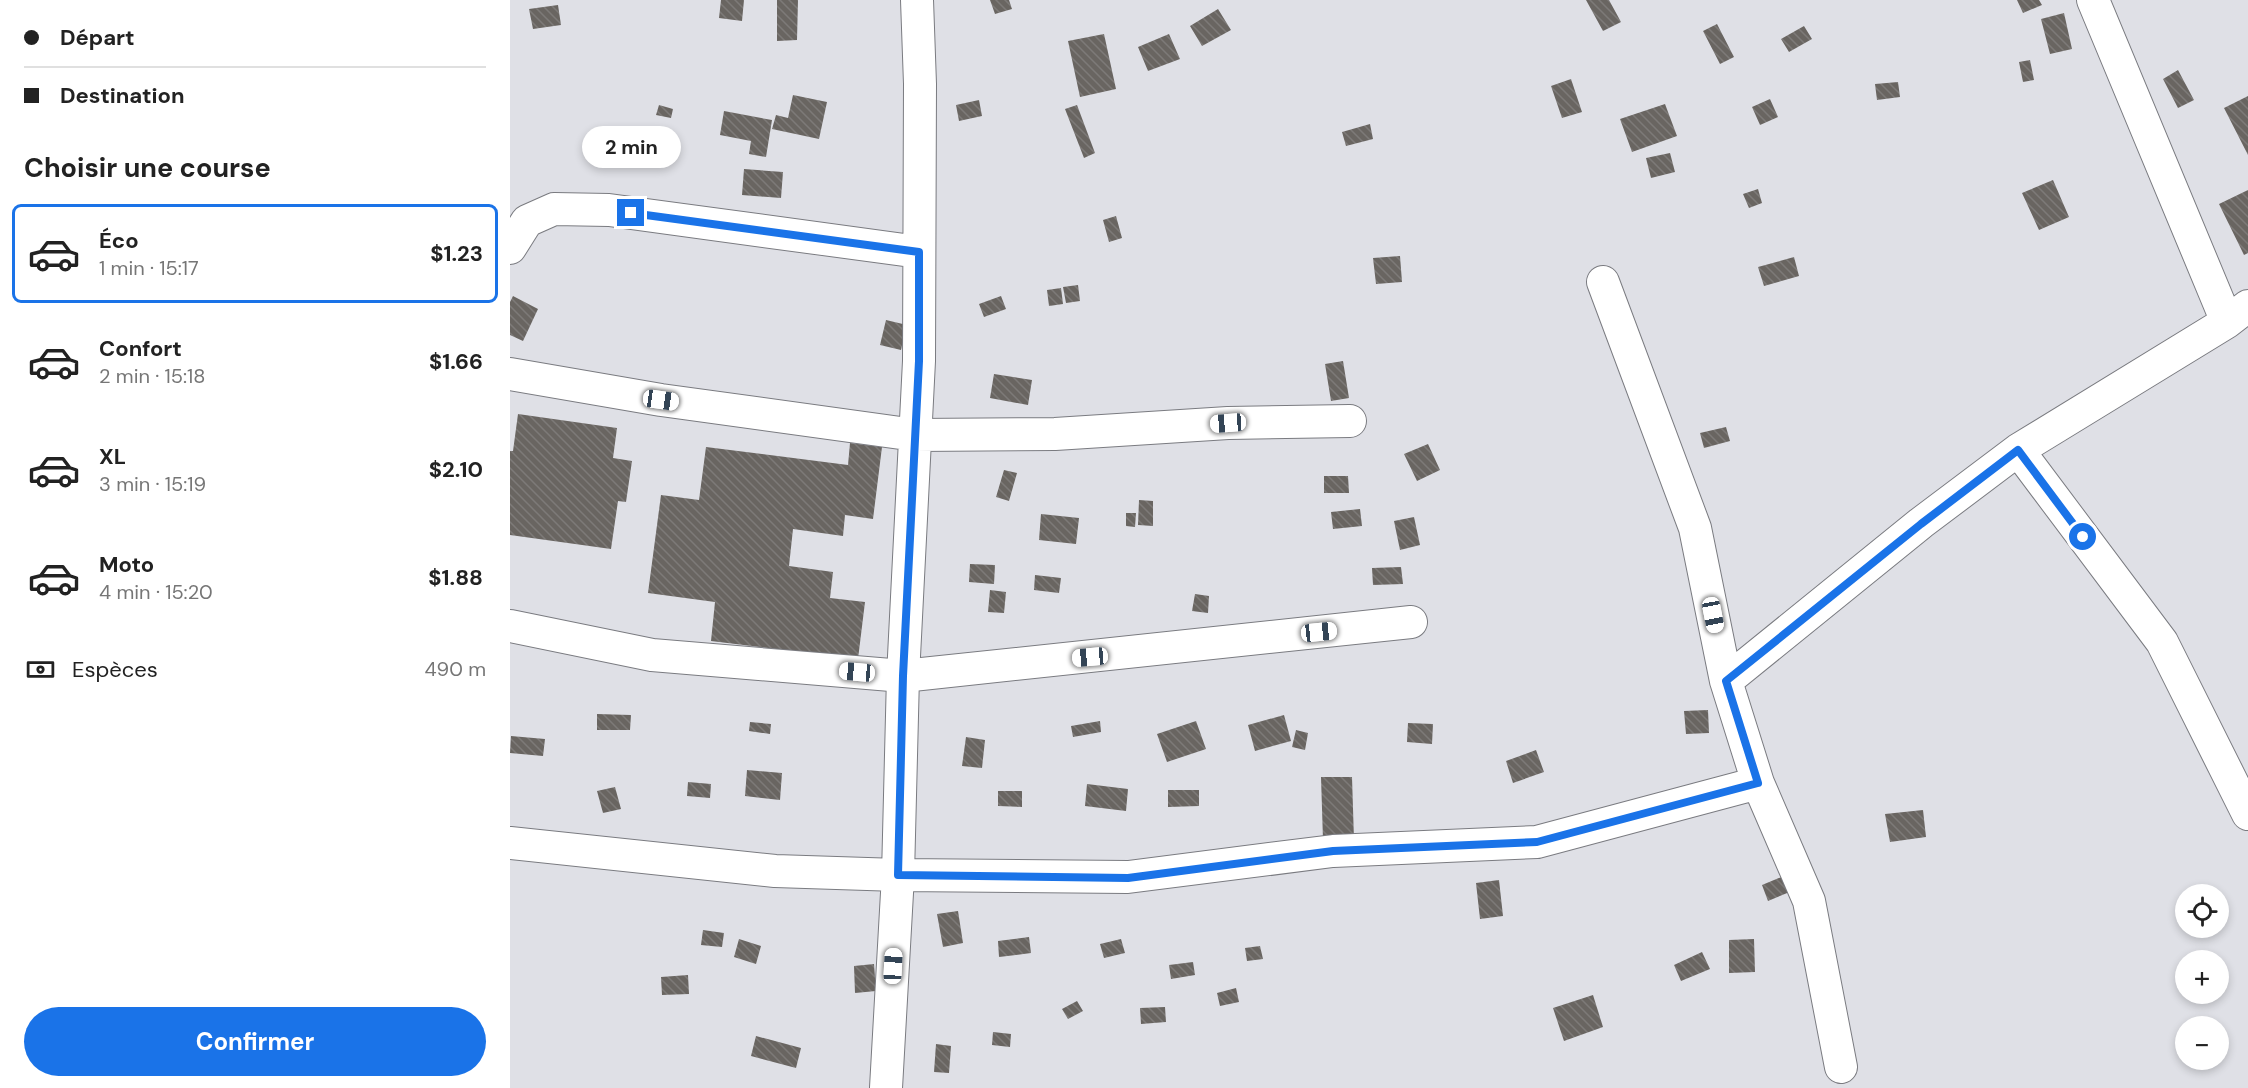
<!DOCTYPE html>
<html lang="fr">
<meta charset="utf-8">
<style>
:root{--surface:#fff;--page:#f2f2f2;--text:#222;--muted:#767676;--line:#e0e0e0;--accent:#1a73e8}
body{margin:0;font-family:"DM Sans",sans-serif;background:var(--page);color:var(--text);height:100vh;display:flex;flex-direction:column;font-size:22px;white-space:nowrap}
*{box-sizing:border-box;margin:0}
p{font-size:20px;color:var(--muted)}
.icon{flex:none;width:33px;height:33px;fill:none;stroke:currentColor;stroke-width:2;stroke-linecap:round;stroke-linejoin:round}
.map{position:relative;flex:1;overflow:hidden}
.details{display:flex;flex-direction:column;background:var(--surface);width:510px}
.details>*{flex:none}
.hud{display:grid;align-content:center;height:132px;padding:0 24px;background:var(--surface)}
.tools{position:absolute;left:1665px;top:884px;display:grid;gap:12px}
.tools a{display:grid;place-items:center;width:54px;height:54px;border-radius:50%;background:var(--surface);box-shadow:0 3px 9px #0003;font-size:30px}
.end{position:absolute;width:27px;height:27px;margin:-14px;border:8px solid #1a73e8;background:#fff;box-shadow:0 0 0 3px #fff}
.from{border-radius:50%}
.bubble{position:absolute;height:42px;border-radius:21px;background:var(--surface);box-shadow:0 3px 9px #0003;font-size:20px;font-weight:700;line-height:42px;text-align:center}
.car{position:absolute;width:18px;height:36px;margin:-18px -9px;border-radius:8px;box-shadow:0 0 4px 2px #0007;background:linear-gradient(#fff 24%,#345 0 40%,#fff 0 76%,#345 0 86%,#fff 0)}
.hud b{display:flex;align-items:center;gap:21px;height:57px;font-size:22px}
.hud b+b{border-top:2px solid var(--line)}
.hud i{width:15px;height:15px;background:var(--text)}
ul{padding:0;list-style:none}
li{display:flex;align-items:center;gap:18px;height:99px;margin:0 12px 9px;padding:0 12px;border:3px solid transparent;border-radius:9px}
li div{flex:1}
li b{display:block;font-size:22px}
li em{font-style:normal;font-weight:700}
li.selected{border-color:var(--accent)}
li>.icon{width:54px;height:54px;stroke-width:1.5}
h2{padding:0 24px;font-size:27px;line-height:72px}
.pay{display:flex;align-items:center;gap:15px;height:66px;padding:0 24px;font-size:22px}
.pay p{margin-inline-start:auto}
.primary-button{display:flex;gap:12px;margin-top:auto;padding:12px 24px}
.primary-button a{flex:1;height:69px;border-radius:36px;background:var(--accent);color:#fff;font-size:24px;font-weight:700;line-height:69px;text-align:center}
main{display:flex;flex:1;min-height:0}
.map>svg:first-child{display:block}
.building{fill:url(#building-back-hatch)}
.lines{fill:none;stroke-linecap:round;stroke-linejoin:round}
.minor-casing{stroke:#7a7b80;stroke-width:34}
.minor{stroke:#fff;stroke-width:32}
.route{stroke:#1a73e8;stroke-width:8}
</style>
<main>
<section class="details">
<div class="hud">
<b><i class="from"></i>Départ</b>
<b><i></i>Destination</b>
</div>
<h2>Choisir une course</h2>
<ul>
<li class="selected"><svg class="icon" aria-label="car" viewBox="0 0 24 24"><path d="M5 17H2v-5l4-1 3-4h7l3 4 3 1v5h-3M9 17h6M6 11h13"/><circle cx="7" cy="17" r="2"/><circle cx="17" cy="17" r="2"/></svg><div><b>Éco</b><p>1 min · 15:17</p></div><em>$1.23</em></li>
<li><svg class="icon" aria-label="car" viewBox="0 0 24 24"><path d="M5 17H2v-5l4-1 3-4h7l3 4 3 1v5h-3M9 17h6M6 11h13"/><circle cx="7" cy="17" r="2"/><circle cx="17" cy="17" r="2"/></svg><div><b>Confort</b><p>2 min · 15:18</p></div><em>$1.66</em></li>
<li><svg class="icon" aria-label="car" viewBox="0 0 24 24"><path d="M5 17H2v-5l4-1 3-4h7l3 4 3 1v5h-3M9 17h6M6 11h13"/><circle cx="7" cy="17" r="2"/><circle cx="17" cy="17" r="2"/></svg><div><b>XL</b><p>3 min · 15:19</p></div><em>$2.10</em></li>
<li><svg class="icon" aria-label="car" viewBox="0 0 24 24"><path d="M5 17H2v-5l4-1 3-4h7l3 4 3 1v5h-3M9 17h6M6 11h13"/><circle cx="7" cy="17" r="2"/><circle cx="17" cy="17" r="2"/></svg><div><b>Moto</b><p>4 min · 15:20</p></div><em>$1.88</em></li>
</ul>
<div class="pay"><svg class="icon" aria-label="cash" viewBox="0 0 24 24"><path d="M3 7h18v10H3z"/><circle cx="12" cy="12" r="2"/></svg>Espèces<p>490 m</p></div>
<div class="primary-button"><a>Confirmer</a></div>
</section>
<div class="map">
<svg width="1738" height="1088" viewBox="0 0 1738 1088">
<defs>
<pattern id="building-back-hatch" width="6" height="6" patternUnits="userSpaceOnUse" patternTransform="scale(1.5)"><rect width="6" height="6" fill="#696561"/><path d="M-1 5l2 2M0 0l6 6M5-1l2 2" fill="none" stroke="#7d7a78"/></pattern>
</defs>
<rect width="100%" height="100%" fill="#dfe0e6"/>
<path class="building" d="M211,0H234L232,21L209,18Z
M267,0H288L287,40L267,41Z
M480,0H499L502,9L485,14Z
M1076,0H1099L1111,22L1093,31Z
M1507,0H1529L1532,5L1513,13Z
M48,5L51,25L23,29L19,9Z
M708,9L721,30L692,46L680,26Z
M1554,13L1562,49L1540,54L1531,19Z
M1207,24L1224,57L1210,64L1193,31Z
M1294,26L1302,39L1279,52L1271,39Z
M594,34L606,89L570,97L558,41Z
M659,34L670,59L638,71L628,47Z
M1520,60L1524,80L1513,82L1509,62Z
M1668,70L1684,100L1668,108L1653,79Z
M1061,79L1072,112L1052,118L1041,86Z
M1388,82L1390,97L1367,100L1365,84Z
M283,95L317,102L309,139L262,129L266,115L278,118Z
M1738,96V155L1714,108Z
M1260,99L1268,117L1250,125L1242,107Z
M469,100L472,116L449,121L446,105Z
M1155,104L1167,136L1122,152L1110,119Z
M149,105L163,109L161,118L146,115Z
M567,105L585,153L574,158L555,109Z
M214,111L262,120L256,157L239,154L241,141L210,135Z
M860,124L863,139L836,146L832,132Z
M1160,153L1165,172L1141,178L1136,158Z
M234,169L273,172L271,198L232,195Z
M1543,180L1559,217L1529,230L1512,193Z
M1248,189L1252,203L1239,208L1233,194Z
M1738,190V253L1734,255L1709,204Z
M606,216L612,238L599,242L593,220Z
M890,256L892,282L866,284L863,258Z
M1284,257L1289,276L1254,286L1248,267Z
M568,285L570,301L556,303L553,287Z
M551,288L553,304L539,306L537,290Z
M3,296L28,309L13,341L0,335V302Z
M491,296L496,309L474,317L469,304Z
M376,320L397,325L391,350L370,345Z
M833,361L839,398L821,401L815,364Z
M484,374L522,380L518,405L480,398Z
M8,414L107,428L103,458L122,461L116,502L108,501L101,549L0,535V451H3Z
M1216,427L1220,441L1194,448L1190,433Z
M340,443L372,447L363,519L335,515L333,536L283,529L279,566L323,572L320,598L355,602L348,659L201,641L205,602L138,593L151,495L189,500L196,447L338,465Z
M918,444L930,470L907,481L894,454Z
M494,470L507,473L499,501L486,497Z
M814,476H838L839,493H814Z
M629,500L643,501V526L628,525Z
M850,509L852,526L823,529L821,512Z
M616,513H626L625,527L616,526Z
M531,514L569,518L566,544L529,540Z
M904,517L910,545L890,550L884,521Z
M460,564L485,565L484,584L459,582Z
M891,567L893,584L863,585L862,568Z
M525,575L551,578L549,593L524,590Z
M480,590L496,592L494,613L478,612Z
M685,594L699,596L698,613L682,611Z
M1198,710L1199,733L1176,734L1174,711Z
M87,714L121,715L120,730H87Z
M774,715L781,741L745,751L738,725Z
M590,721L591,732L563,737L561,726Z
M686,721L696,749L657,762L647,734Z
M240,722L261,724L260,734L239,731Z
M898,723L923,724L922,744L897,742Z
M786,730L798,733L795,750L782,747Z
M1,736L35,739L33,756L0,753Z
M456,737L475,740L472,768L452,766Z
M1026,750L1034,772L1003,783L996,761Z
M237,770L272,773L270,800L235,796Z
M811,777H842L844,840H813Z
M178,782L201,784L200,798L177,796Z
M577,784L618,789L616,811L575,806Z
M105,787L111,809L93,813L87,791Z
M658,790H689V806L658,807Z
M488,791H512V807L488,806Z
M1413,810L1416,837L1380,842L1375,814Z
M1281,873L1287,889L1258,901L1252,885Z
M989,880L993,916L970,919L966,883Z
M448,911L453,943L433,947L427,914Z
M193,930L214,933L212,947L191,945Z
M519,937L521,953L489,957L488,941Z
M229,939L251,946L246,964L224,957Z
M611,939L615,953L594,958L590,944Z
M1244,939L1245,972L1219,973V940Z
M750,946L753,959L737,961L735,948Z
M1192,952L1200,969L1171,981L1164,965Z
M683,962L685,975L661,979L659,965Z
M364,964L366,991L345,993L344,966Z
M178,975L179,994L152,995L151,977Z
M726,988L729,1002L710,1006L707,993Z
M1083,995L1093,1027L1054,1041L1043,1008Z
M567,1001L573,1011L558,1019L552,1009Z
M655,1007L656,1022L631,1024L630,1008Z
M483,1032L501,1034L500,1047L482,1045Z
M246,1036L291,1048L286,1068L241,1056Z
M426,1044L441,1046L439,1073L424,1072Z"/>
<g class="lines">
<defs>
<path id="minor" d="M1583,0L1717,322
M0,248L17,221L44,209L99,210L409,252
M1093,282L1185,528L1216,681L1248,783L1299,901L1331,1067
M0,374L151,400L405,435L545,434L718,423L840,421
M1508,450L1652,642L1738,814
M0,626L142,655L393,676L901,622
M1216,681L1411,523L1508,450L1717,322L1738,306
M0,843L265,871L388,875L618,877L823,851L1027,842L1248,783
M376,1088L388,875L393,676L409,361L410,84L407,0"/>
</defs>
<use href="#minor" class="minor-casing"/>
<use href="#minor" class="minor"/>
</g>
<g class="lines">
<path class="route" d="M121,213L409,252V361L393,676L388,875L618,878L823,851L1027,842L1248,783L1216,681L1411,524L1508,450L1573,537"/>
</g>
</svg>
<div class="tools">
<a><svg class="icon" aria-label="locate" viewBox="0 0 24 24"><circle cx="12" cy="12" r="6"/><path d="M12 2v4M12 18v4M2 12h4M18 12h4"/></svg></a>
<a>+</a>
<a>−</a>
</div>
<i class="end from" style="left:1573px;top:537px"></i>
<i class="end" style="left:121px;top:213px"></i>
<div class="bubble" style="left:72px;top:126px;width:99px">2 min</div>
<i class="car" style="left:151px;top:400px;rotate:98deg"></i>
<i class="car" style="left:718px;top:423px;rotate:266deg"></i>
<i class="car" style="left:1203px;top:615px;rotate:169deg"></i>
<i class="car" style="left:809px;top:632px;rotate:84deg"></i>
<i class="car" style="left:580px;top:657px;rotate:265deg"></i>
<i class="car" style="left:347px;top:672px;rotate:275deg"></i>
<i class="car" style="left:383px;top:966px;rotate:3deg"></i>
</div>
</main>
